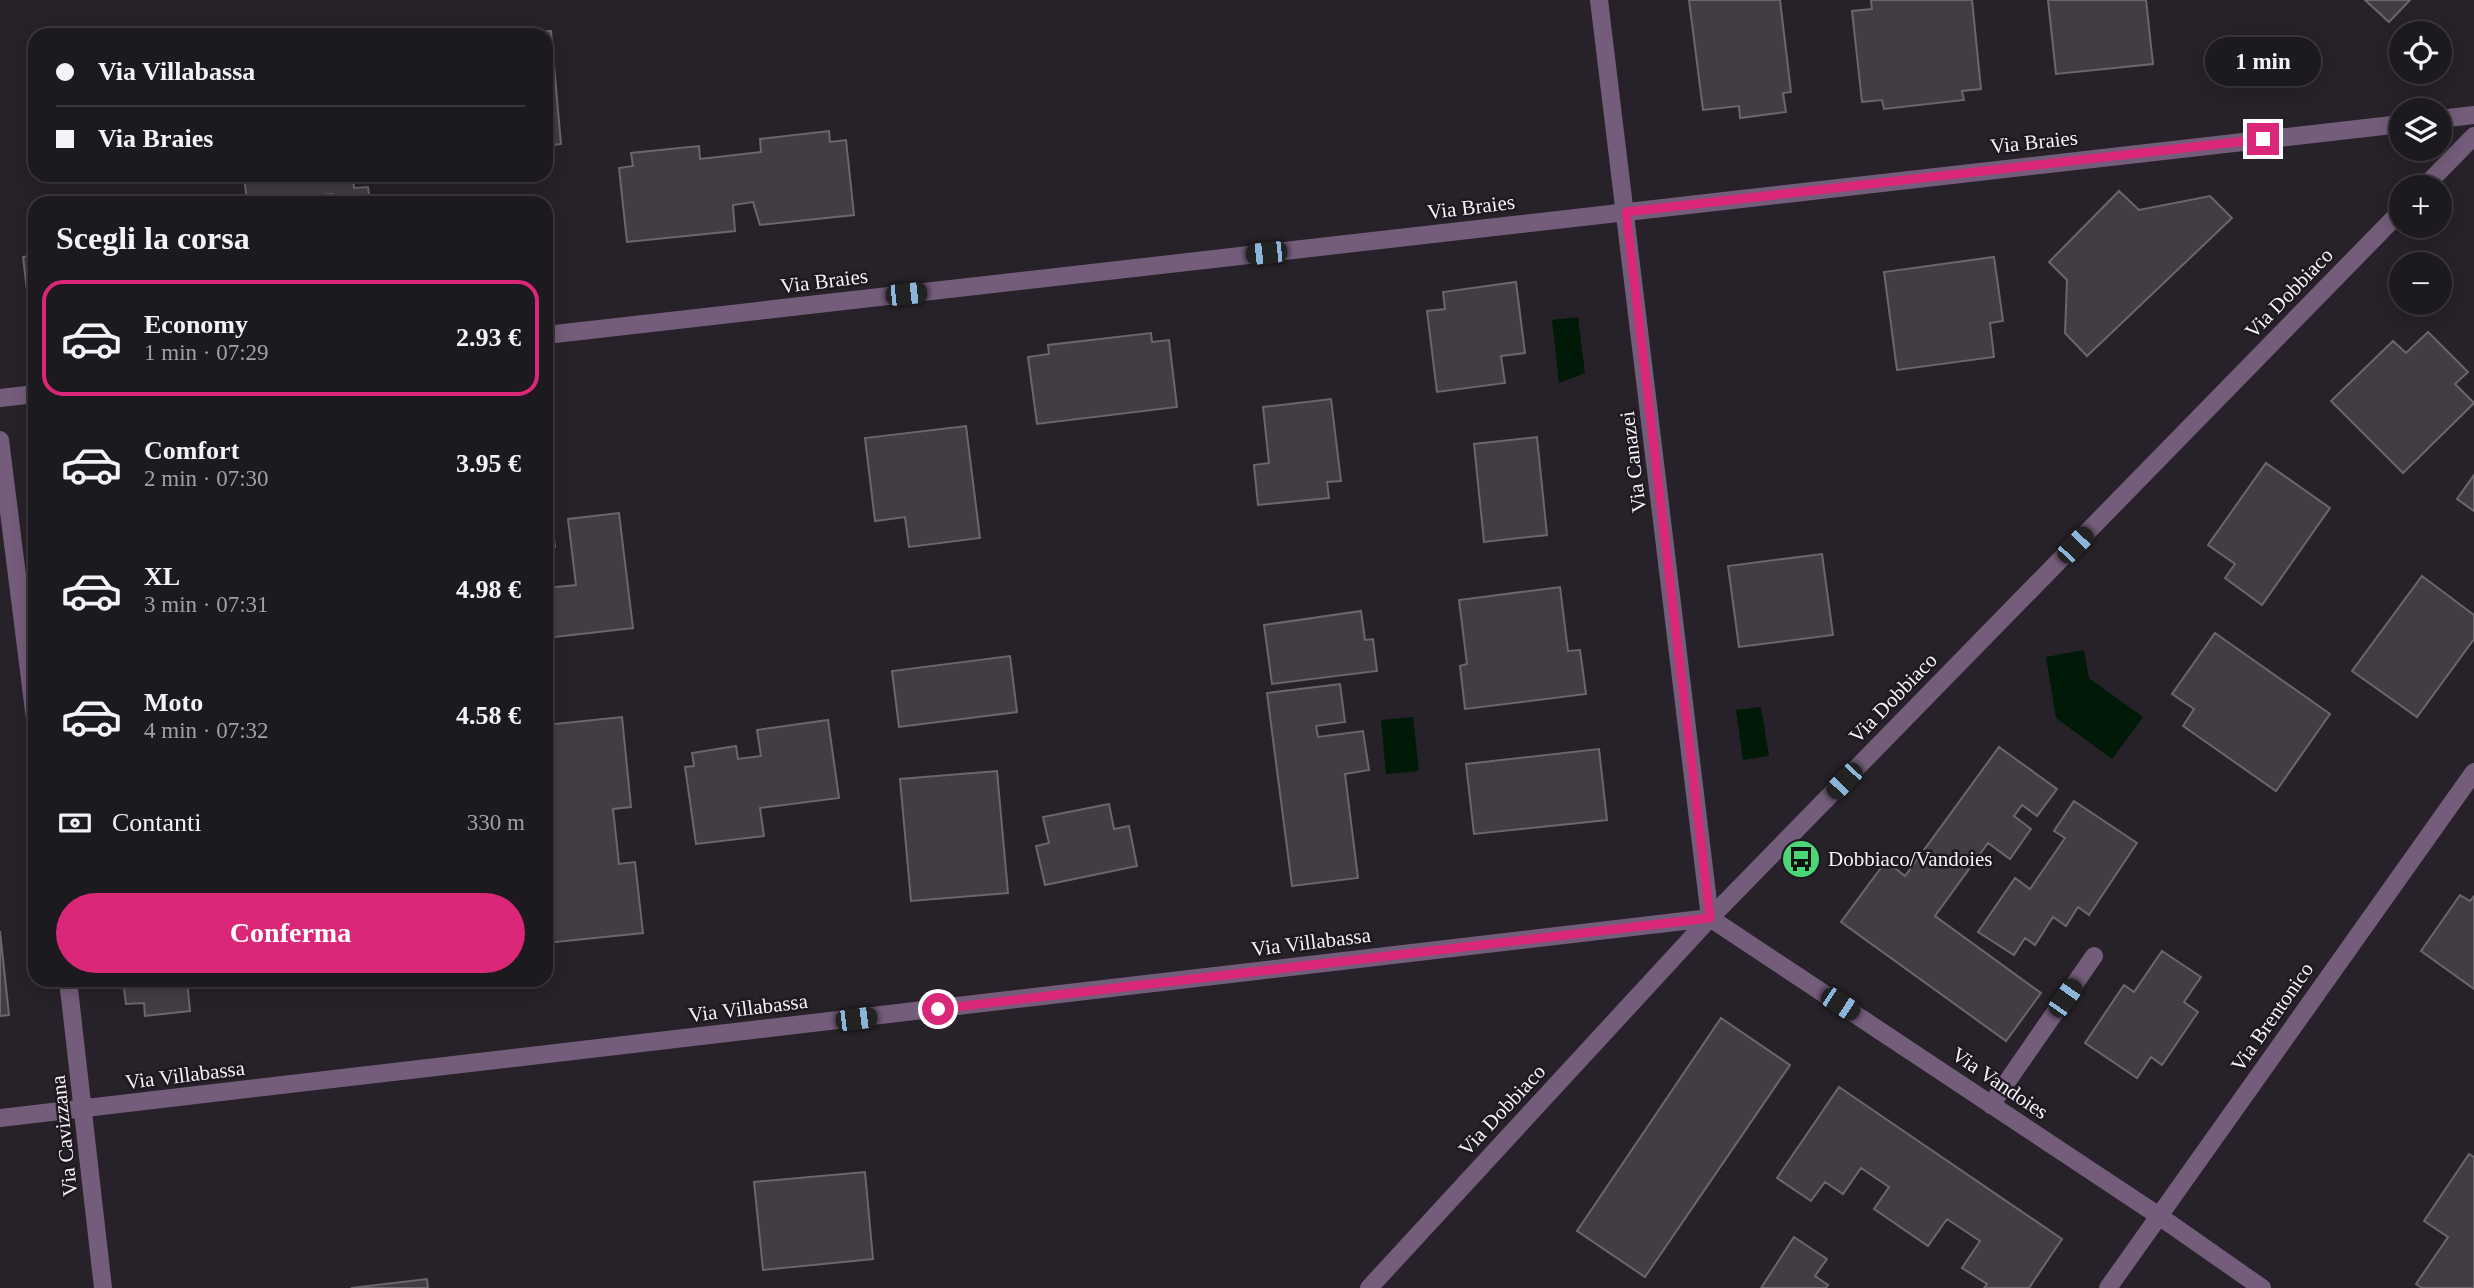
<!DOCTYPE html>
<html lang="it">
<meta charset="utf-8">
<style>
:root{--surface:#1d1a1f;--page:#2a272c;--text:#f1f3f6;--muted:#a0a1a4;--line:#3b383d;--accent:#db2777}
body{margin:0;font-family:"Times New Roman",serif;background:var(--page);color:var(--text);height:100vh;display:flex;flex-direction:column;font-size:26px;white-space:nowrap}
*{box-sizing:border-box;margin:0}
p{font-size:23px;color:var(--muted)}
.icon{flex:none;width:38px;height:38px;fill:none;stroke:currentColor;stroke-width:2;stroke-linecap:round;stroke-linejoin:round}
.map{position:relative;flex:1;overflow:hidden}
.panel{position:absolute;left:28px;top:196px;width:525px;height:791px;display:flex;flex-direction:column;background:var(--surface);border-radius:21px;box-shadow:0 4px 18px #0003,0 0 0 2px var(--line)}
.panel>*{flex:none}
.guide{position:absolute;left:28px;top:28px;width:525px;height:154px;border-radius:21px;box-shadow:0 4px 18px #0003,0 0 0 2px var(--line);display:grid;align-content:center;height:154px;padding:0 28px;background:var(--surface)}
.fabs{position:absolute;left:2389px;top:21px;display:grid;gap:14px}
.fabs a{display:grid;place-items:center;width:63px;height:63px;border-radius:50%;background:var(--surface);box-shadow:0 4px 18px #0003,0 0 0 2px var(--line);font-size:35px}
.end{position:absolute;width:32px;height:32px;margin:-16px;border:9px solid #db2777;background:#fff;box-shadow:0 0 0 4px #fff}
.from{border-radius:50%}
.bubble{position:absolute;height:49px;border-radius:24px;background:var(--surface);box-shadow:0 4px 18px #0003,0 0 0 2px var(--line);font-size:23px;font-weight:800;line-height:49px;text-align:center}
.car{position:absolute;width:21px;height:42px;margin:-21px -10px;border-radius:9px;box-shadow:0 0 5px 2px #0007;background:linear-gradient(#222 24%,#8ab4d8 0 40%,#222 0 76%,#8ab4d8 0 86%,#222 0)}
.guide b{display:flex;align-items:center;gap:24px;height:66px;font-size:26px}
.guide b+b{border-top:2px solid var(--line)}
.guide i{width:18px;height:18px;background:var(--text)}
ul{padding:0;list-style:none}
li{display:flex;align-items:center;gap:21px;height:116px;margin:0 14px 10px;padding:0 14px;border:4px solid transparent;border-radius:21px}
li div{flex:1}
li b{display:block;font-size:26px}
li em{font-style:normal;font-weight:800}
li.selected{border-color:var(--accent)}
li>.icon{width:63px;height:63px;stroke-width:1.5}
h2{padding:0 28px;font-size:32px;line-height:84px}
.pay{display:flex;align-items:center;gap:18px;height:77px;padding:0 28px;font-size:26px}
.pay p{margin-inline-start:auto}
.primary-button{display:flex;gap:14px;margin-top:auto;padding:14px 28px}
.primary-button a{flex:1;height:80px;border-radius:42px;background:var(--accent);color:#fff;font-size:28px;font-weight:800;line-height:80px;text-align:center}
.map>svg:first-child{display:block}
.water{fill:#011907}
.building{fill:#433c45;stroke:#6c656e;stroke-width:2}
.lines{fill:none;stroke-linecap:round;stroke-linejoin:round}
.lane{stroke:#745d7b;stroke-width:18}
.street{stroke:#745d7b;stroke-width:18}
.route{stroke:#db2777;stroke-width:9}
.labels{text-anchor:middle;stroke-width:5;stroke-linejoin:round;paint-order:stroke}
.street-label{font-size:21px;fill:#f6f2f7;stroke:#1e1820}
.poi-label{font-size:21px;fill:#f6f2f7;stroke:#1e1820;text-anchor:start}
</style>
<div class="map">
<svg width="2474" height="1288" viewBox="0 0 2474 1288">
<rect width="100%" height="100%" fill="#272229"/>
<path class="water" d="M1578,317L1585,373L1559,383L1552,320Z
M2084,650L2089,678L2143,717L2112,759L2056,718L2046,657Z
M1761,707L1769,756L1743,760L1736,710Z
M1413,717L1419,771L1386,774L1381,720Z"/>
<path class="building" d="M1689,0H1780L1791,92L1783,93L1786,112L1740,118L1739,106L1703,110Z
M1871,0H1972L1981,89L1962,91L1964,100L1884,109L1882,100L1862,102L1852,11L1872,9Z
M2048,0H2146L2153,64L2056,74Z
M2365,0H2410L2389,22Z
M551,31L561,144L546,146V35H508Z
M829,131L830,142L846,140L854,215L760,225L753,202L733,205L735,231L627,242L619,168L633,166L631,153L699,146L700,159L761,152L760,139Z
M244,175H353L354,188L368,187L370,203H333L332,194L277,199V203H247Z
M2119,191L2139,210L2210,196L2232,218L2087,356L2065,333L2067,280L2049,262Z
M35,255V331L32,332L23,257Z
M1994,257L2003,321L1990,323L1994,357L1897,370L1884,272Z
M1516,282L1525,353L1501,356L1505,383L1437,392L1427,311L1445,309L1443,292Z
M2428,332L2468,372L2455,384L2474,403L2403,473L2331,401L2393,341L2406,353Z
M1151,333L1152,342L1169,340L1177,407L1037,424L1028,357L1049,354L1048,345Z
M1331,399L1341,481L1327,482L1329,498L1258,505L1254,465L1269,463L1263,407Z
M966,426L980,538L909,547L905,517L875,521L865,438Z
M1537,437L1547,535L1484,542L1474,444Z
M2266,463L2330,508L2262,605L2225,578L2235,564L2208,545Z
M546,468L555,547L546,548Z
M2474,475V511L2457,499Z
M619,513L633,628L546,638V588L576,585L568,519Z
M1822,554L1833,635L1739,647L1728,566Z
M2422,576L2474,615V639L2417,717L2352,671Z
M1560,587L1568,651L1580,650L1586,694L1465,709L1460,666L1467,664L1459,600Z
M1361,611L1365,640L1373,639L1377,671L1272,684L1264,625Z
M2215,633L2330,714L2276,791L2183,726L2194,709L2172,694Z
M1010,656L1017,712L899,727L892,671Z
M1340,684L1345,722L1316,726L1318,737L1363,731L1369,770L1345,774L1358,878L1292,886L1267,693Z
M622,717L631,807L613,809L619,864L635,862L643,933L546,943V725Z
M828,720L839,798L760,808L764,836L696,844L685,767L694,766L692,753L736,746L738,759L761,756L757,730Z
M1999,747L2057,789L2037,816L2022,805L2014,816L2031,829L2010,859L1988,843L1935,916L2041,993L2006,1041L1841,922L1886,861L1905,876Z
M1599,749L1607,820L1474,834L1466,764Z
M997,771L1008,893L911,901L900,779Z
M2074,801L2137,843L2089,915L2078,907L2066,926L2053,917L2035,945L2025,938L2014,955L1978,932L2015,878L2030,889L2065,838L2054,831Z
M1109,804L1114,829L1129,826L1137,866L1045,885L1036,846L1049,843L1043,817Z
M2460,895L2470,901L2474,896V989L2421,951Z
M0,931L9,1015L0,1016Z
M2162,951L2201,977L2184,1002L2198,1012L2162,1065L2151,1057L2137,1078L2085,1043L2124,985L2134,992Z
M123,980H187L190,1011L145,1016L144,1003L126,1004Z
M1721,1018L1790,1065L1645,1277L1577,1231Z
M1839,1087L2062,1239L2029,1288H1984L1987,1284L1962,1268L1980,1241L1947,1219L1928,1246L1874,1209L1889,1187L1861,1168L1843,1194L1825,1182L1811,1201L1777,1178Z
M2469,1154L2474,1157V1288H2422L2416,1284L2448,1237L2424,1221Z
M865,1172L873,1259L763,1270L754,1182Z
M1794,1237L1827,1259L1815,1276L1828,1285L1826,1288H1761Z
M427,1279L428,1288H351Z"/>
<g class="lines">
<path class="lane" d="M1991,1105L2094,956"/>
<path class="street" d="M1599,0L1710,918
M2440,119L2474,115
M2424,187L2474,136
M546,335L2401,124
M0,398L35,394
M0,440L35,719
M1710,918L2159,1216L2262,1288
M68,980L103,1288
M0,1118L1710,918
M1369,1288L1710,918L2401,211
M2108,1288L2474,772"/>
</g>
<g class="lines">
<path class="route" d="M938,1009L1710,918L1626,212L2263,139"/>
</g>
<defs>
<symbol id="bus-disc" viewBox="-11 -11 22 22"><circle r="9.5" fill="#4bd677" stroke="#1e1820"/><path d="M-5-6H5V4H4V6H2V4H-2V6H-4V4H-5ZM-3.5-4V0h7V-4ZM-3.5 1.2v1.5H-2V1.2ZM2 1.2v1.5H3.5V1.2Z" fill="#111"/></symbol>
</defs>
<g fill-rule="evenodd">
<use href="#bus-disc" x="1779" y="837" width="44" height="44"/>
</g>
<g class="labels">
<g class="street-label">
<text transform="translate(2034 142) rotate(-6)" y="7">Via Braies</text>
<text transform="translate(1471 207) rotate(-7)" y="7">Via Braies</text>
<text transform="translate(824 281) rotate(-7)" y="7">Via Braies</text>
<text transform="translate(2289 293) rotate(-46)" y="7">Via Dobbiaco</text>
<text transform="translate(1633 462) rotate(-97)" y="7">Via Canazei</text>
<text transform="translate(1893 698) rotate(-46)" y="7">Via Dobbiaco</text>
<text transform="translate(1311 942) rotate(-7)" y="7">Via Villabassa</text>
<text transform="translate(748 1008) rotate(-7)" y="7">Via Villabassa</text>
<text transform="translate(2272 1017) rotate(-55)" y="7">Via Brentonico</text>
<text transform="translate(185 1075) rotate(-7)" y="7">Via Villabassa</text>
<text transform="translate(2000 1083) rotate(34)" y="7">Via Vandoies</text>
<text transform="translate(1502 1110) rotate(-47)" y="7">Via Dobbiaco</text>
<text transform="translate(64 1136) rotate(-96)" y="7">Via Cavizzana</text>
</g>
<g class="poi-label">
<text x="1828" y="866">Dobbiaco/Vandoies</text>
</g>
</g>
</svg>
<div class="fabs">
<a><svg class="icon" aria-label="locate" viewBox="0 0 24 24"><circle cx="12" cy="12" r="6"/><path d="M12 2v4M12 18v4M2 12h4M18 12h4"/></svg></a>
<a><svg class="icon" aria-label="layers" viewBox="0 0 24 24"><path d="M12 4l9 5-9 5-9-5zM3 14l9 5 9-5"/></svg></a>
<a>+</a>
<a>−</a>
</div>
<i class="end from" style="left:938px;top:1009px"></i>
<i class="end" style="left:2263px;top:139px"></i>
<div class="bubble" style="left:2205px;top:37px;width:116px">1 min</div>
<i class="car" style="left:1266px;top:253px;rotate:264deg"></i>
<i class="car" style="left:906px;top:294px;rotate:84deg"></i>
<i class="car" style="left:2075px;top:545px;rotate:44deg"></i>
<i class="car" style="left:1844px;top:781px;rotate:224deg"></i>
<i class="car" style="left:2065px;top:998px;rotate:35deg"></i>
<i class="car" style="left:1840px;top:1004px;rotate:123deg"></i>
<i class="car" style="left:856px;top:1019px;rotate:83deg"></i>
<div class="guide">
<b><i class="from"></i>Via Villabassa</b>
<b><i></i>Via Braies</b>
</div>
<section class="panel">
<h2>Scegli la corsa</h2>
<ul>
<li class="selected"><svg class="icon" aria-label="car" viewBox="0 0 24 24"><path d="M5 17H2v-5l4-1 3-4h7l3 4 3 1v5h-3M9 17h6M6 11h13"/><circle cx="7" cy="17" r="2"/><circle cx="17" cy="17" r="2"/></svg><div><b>Economy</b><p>1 min · 07:29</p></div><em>2.93 €</em></li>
<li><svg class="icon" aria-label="car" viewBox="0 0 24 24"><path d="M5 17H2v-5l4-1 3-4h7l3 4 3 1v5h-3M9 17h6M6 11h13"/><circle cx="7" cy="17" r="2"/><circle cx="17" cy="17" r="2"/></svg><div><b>Comfort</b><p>2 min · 07:30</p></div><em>3.95 €</em></li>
<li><svg class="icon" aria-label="car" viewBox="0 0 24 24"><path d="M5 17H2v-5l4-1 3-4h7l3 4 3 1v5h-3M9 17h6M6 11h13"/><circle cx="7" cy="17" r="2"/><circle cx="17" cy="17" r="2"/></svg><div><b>XL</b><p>3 min · 07:31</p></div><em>4.98 €</em></li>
<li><svg class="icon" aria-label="car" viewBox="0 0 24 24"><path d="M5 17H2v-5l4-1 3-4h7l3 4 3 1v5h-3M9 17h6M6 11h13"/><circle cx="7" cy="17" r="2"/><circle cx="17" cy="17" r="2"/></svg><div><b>Moto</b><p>4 min · 07:32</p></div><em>4.58 €</em></li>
</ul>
<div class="pay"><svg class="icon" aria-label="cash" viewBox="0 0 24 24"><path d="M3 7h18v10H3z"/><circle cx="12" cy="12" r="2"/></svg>Contanti<p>330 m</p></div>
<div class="primary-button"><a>Conferma</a></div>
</section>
</div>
